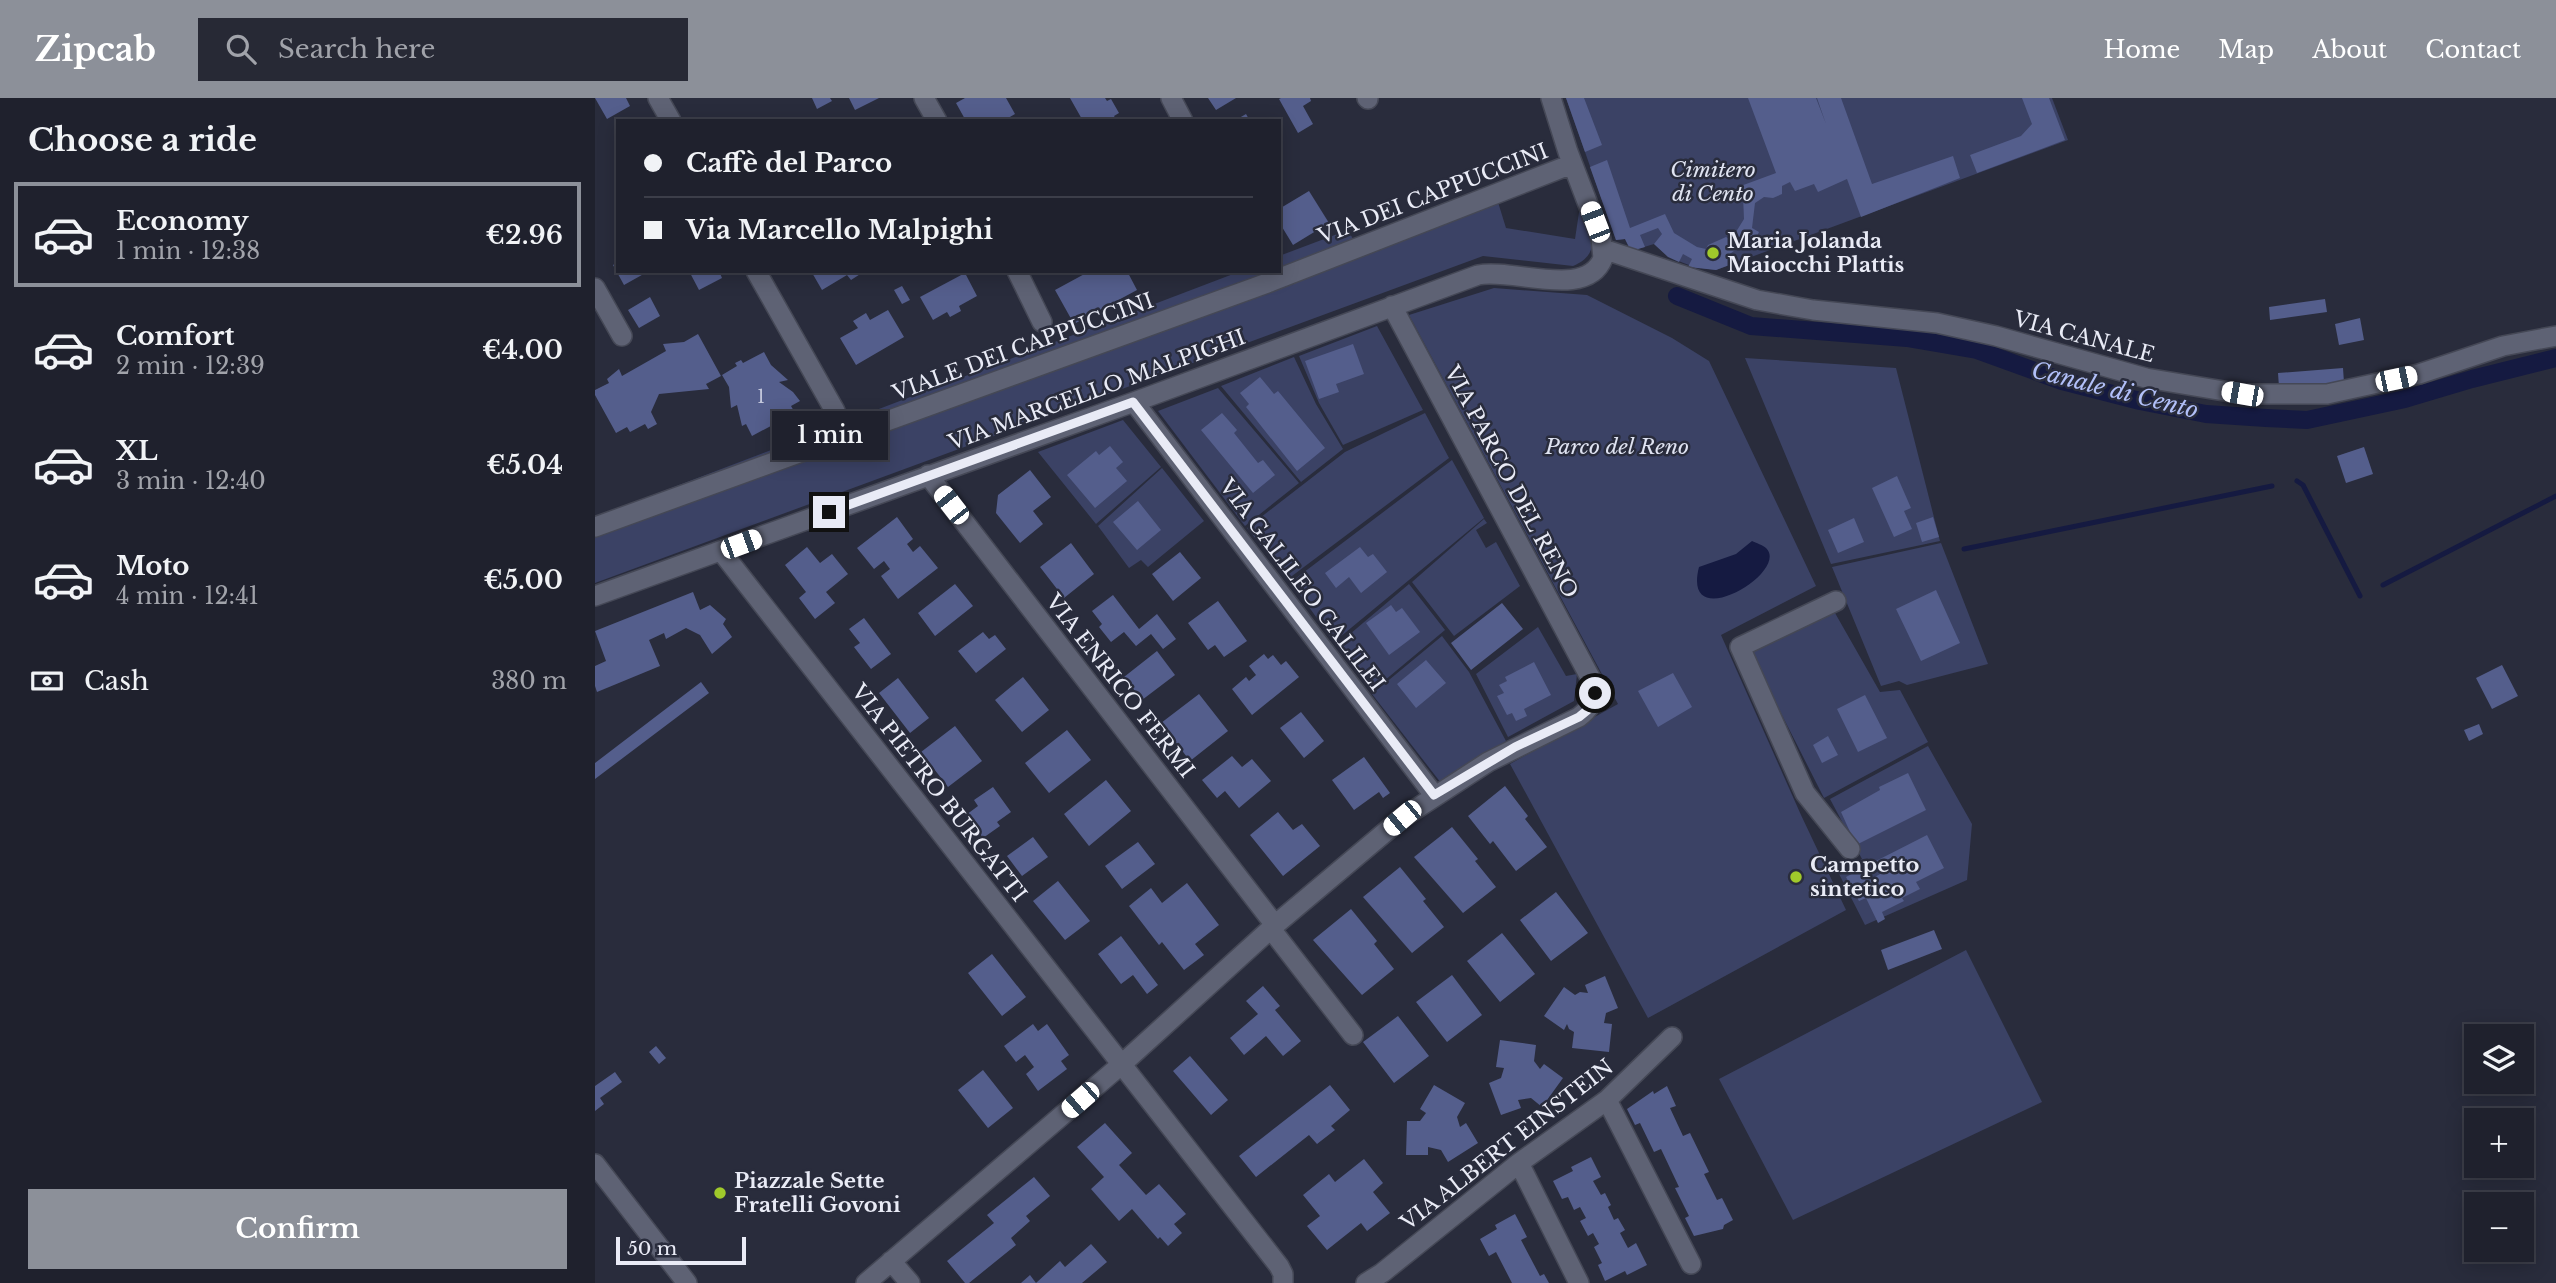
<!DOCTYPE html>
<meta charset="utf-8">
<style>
:root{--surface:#1f212d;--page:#272935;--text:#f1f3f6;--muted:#a1a3aa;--line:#3c3e49;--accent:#8c9099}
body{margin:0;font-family:"Libre Baskerville",serif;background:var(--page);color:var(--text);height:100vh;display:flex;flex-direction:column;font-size:26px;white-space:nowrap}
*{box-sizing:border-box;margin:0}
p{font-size:23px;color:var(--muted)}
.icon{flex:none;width:38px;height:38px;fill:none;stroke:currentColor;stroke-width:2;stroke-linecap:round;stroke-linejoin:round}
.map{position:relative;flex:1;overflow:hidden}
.panel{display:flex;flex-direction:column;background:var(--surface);width:595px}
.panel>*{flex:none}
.hud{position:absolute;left:21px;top:21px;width:665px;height:154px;border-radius:0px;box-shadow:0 4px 18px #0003,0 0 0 2px var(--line);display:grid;align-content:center;height:154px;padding:0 28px;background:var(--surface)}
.controls{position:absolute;left:1869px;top:926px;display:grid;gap:14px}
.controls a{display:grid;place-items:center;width:70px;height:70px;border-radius:0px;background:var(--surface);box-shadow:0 4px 18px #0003,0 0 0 2px var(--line);font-size:35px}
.scale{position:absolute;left:21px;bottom:18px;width:130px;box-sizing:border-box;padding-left:7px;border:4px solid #e9ebf6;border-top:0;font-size:19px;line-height:24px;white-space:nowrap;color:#e9ebf6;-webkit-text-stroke:5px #292c3c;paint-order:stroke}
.end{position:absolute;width:32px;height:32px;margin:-16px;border:9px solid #e9ebf6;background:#111;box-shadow:0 0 0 4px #111}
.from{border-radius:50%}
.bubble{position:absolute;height:49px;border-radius:0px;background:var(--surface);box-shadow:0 4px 18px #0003,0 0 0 2px var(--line);font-size:23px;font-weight:600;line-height:49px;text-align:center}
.car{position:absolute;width:21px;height:42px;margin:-21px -10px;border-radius:9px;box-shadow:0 0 5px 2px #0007;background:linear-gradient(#fff 24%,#345 0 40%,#fff 0 76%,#345 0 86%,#fff 0)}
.hud b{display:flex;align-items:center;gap:24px;height:66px;font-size:26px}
.hud b+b{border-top:2px solid var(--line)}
.hud i{width:18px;height:18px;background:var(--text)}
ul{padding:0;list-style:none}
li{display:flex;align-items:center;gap:21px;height:105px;margin:0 14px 10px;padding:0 14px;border:4px solid transparent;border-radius:0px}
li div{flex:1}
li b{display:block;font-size:26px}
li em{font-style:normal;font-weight:600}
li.selected{border-color:var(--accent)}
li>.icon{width:63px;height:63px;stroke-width:1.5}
h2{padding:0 28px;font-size:32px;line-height:84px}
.pay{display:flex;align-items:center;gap:18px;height:77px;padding:0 28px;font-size:26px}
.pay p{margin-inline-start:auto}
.cta{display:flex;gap:14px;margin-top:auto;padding:14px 28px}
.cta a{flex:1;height:80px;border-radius:0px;background:var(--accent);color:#fff;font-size:28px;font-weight:600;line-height:80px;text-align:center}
header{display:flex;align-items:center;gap:42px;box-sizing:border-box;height:98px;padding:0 35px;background:var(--accent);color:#fff}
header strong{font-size:33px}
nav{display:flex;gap:38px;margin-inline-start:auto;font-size:24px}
.search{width:490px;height:63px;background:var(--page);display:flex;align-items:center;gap:18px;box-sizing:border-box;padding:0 24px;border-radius:0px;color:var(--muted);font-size:26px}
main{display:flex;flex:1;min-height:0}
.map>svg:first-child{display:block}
.green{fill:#3b4265}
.water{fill:#151a41}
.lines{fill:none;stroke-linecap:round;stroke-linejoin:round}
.stream{stroke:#151a41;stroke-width:5}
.canal{stroke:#151a41;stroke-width:18}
.building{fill:#545e8c}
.street-casing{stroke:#454856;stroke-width:22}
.street{stroke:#5e6274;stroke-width:19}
.route{stroke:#e9ebf6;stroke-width:9}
.poi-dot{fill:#a0c92b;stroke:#292c3c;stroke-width:2.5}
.labels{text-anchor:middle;stroke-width:5;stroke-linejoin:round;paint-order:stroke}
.number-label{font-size:18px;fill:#c4c8dc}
.park-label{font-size:21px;font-style:italic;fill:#dfe3f1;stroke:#292c3c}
.street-label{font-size:21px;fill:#e9ebf6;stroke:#292c3c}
.poi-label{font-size:21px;font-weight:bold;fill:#e9ebf6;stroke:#292c3c;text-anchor:start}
.water-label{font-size:23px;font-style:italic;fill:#b2c0f9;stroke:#292c3c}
</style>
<header>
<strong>Zipcab</strong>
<div class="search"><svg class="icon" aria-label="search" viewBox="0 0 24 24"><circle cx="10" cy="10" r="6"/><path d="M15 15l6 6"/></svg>Search here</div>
<nav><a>Home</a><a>Map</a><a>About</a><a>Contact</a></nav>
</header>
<main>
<section class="panel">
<h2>Choose a ride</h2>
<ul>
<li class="selected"><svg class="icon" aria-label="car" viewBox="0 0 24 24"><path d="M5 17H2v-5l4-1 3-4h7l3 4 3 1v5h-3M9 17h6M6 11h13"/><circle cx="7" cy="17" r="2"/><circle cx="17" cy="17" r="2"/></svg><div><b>Economy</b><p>1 min · 12:38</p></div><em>€2.96</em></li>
<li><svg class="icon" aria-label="car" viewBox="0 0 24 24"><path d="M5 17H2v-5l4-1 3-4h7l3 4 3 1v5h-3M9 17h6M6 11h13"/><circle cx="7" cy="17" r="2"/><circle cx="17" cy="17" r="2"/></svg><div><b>Comfort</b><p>2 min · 12:39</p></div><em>€4.00</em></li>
<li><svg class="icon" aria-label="car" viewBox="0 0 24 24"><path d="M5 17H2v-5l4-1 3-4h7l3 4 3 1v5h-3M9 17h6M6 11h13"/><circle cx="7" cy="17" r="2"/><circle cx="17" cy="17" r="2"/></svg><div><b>XL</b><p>3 min · 12:40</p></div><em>€5.04</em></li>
<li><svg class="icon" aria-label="car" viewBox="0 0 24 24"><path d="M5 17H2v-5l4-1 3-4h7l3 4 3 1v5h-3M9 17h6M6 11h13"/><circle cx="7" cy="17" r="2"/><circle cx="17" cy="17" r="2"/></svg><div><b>Moto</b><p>4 min · 12:41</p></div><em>€5.00</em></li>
</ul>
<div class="pay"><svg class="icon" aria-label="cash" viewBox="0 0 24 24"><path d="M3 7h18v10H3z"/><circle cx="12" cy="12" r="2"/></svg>Cash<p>380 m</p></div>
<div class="cta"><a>Confirm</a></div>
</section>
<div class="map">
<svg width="1961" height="1185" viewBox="0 0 1961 1185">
<rect width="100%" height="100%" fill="#292c3c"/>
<path class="green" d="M971,0H1457L1473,42L1121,172C1095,169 1078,164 1059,146L1036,153L1030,141L1021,142Z
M898,88L911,130L980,141L985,108C995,132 1009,155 978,168L888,158L0,485V419L646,173H684V158L753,132L758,141Z
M899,190L992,197L1077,240L1114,263L1221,488L1126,537L1206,717L1251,812L1053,920L915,666L1023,606L814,217Z
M782,228L828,312L748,347L724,305L704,258Z
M699,259L721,306L748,351L706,384L626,288Z
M1150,260L1301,270L1345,443L1236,466Z
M623,290L704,385L650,428L563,313Z
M830,315L854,360L693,481L652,430L750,354Z
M528,322L566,369L501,426L443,354Z
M857,362L889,420L739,544L696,484Z
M567,370L609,423L553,469L546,462L534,470L503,428Z
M889,421L892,425L881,432L891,450L901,444L925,488L859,538L817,484Z
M1346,445L1393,566L1312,587L1304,583L1286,588L1237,469Z
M814,486L850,532L777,593L742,547Z
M1240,515L1285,594L1305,592L1333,644L1229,700L1155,554Z
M943,529L971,578L982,576L979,603L913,639L881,576Z
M847,538L874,574L911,643L846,685L777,596Z
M1333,648L1377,726L1372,782L1270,827L1243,774L1267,761L1235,701Z
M1371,852L1447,1004L1198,1122L1124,981Z"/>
<path class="water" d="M1157,443C1161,445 1168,447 1171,450C1196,474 1086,539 1104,469L1141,456Z"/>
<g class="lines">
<path class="stream" d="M1702,383L1708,387L1765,498
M1369,451L1677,388
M1788,487L1961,398"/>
<path class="canal" d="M1082,198L1156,228L1312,240L1382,252L1467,283L1545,303L1611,316L1671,320L1712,322L1810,301L1877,281L1961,260"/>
</g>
<path class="building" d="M0,0H31L35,8L12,21Z
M217,0H235L237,3L222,11Z
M254,0H284L260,12Z
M370,0H411L420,16L408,23H371L361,5Z
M475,0H510L512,3L516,1L524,15L519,18L522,23H488Z
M613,0H641L621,12Z
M686,0H715L716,3L708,8L718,26L703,35L684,1Z
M971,0H989L1007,47L990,54Z
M1153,0H1221L1231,26L1222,0H1246L1277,86L1358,58L1365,80L1266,119L1252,81L1223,94L1219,86L1200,93L1195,84L1187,88V96L1178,100L1169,99L1160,105L1157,130L1164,134L1159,144L1151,140L1143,150L1132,158L1137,166L1121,172L1093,169L1097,161L1088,156L1084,164L1073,159L1059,146L1067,136L1063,130L1045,137L1050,149L1036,153L1030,141L1021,142L995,69L1012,62L1035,130L1070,116L1079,135L1102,149L1111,151L1113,147L1131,139L1136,142L1149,121L1148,98L1143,89L1181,75Z
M1427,0H1454L1470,42L1382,75L1375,57L1426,38L1437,26Z
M651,16L655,23H639Z
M714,93L734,125L698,147L684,124V111Z
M23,164V173H54L29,187L18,167Z
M94,173H124L127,180L104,192Z
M216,173H270L256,182L252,177L227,192Z
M495,173H532L542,192L479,226L460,192Z
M370,175L382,198L364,208L366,213L355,219L352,214L338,222L325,199Z
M307,188L315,202L307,206L299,192Z
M55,199L65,218L44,230L33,212Z
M1730,201L1732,214L1675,222L1674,209Z
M293,212L309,239L261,267L245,240L263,230L258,223L271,215L275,222Z
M1765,220L1769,242L1744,247L1740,226Z
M103,236L126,278L111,286L114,291L64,296L56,314L62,326L53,331L50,326L35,334L32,329L21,335L0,297V292L14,285L12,281L24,271L27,278L71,253L68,246L89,244Z
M758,246L769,276L741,286L744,294L724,301L710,263Z
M169,254L176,267L193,282L184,284L198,294L205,303L196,308L200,315L157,338L151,326L147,328L142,307L136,310L134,289L127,277L142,268L140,265L146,262L148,265Z
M1748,270L1749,285L1684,289L1683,275Z
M665,279L679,296L683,293L730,350L702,373L651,309L654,306L645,295Z
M627,315L642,332L639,335L663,365L668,362L680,377L658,395L606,332Z
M515,348L528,364L521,370L532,383L500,410L472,377L501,353L504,357Z
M1769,349L1778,376L1751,385L1742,358Z
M435,372L456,399L438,413L448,426L425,445L401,415L403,397Z
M1302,378L1316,410L1309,413L1317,431L1299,439L1277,390Z
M543,403L566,432L542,452L518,424Z
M302,419L318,441L312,446L318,454L325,448L343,470L303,501L286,478L295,471L289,463L279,471L262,450Z
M1338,419L1344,439L1327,444L1321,425Z
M1259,420L1269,444L1243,455L1233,432Z
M476,445L499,476L469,500L445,469Z
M212,449L225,465L237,456L253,476L231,494L240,505L220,521L204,500L211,494L190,467Z
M765,449L773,459L778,456L792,474L766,495L754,479L741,490L730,475Z
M585,454L606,480L578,503L557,476Z
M360,486L378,508L340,538L323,515Z
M1341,492L1365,545L1326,563L1301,511Z
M98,494L105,512L115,507L131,521L128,526L137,539L117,556L105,537L91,530L71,541L69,535L54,542L65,568L2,594L0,588V568L11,563L0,533Z
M518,497L544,531L562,516L581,541L568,551L556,536L541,548L529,534L516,544L504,529L507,526L497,513Z
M623,503L652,543L629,559L620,547L613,552L593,525Z
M907,505L928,531L876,572L856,545Z
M796,507L801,514L807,510L825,534L794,557L771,525Z
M269,520L296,556L276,571L259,549L265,545L254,531Z
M388,534L394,541L400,537L411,551L381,575L363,553Z
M562,553L580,577L547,602L529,579Z
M669,556L673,561L678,557L686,567L691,563L704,579L657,617L637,591L651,579L654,583L661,577L654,568Z
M831,562L851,585L821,610L802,586Z
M939,564L956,597L929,611L932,618L921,623L917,615L912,617L902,598L909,595L904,587L912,583L910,579Z
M1907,567L1923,598L1897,611L1881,580Z
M1078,575L1097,609L1063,629L1043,593Z
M428,579L454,612L427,634L400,602Z
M303,580L334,620L315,635L284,595Z
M106,584L114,595L0,681V665Z
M604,596L633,633L595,663L566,625Z
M1270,597L1292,640L1263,654L1242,611Z
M706,614L729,643L709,660L685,630Z
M1884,626L1888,636L1874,643L1869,632Z
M360,628L387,663L353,689L326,654Z
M472,632L496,662L454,695L430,665Z
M1233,638L1243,657L1227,665L1218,647Z
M637,658L647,669L657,661L676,683L644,710L630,693L622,700L607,682Z
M769,659L795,695L788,700L784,694L759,712L737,682Z
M1313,675L1331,712L1261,747L1246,714L1285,692L1284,689Z
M511,682L536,713L494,748L469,716Z
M910,688L933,718L930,721L952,749L921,773L898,743L895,746L873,718Z
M398,689L416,714L402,724L405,728L388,740L371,717L383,708L379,702Z
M683,714L698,732L707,726L725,748L688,778L655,737Z
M857,729L883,761L880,763L901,789L868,815L819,759Z
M1332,737L1349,770L1321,784L1325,791L1307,800L1309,803L1287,814L1290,821L1283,825L1271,800L1264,803L1251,779L1270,769L1276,781L1287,775L1281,763Z
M438,739L453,759L427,778L412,758Z
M543,744L560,766L527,791L510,768Z
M805,769L831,801L828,803L849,829L817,855L768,799Z
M463,783L495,823L470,842L438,803Z
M592,785L624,827L600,846L609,857L589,872L567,844L564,847L534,808L556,790L567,805Z
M961,794L993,835L956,863L925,822Z
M756,811L782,843L779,846L799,871L767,897L718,842Z
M1339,832L1347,851L1293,872L1286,852Z
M907,835L940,876L905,904L872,863Z
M526,838L563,887L552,896L538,877L526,886L503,856Z
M397,856L431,899L407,918L373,875Z
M857,877L887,917L852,944L821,904Z
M1010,878L1023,910L1011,915L1009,925L1017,926L1014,954L977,950L979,934L974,931L972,926L969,932L949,918L969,889L980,897L985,894L993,895L990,887Z
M668,888L685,908L680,912L706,943L688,958L671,938L649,957L635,940L663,916L651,903Z
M803,918L834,958L799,985L768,944Z
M438,926L443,933L452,926L474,957L466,963L472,971L443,993L431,976L439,969L430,957L421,964L409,948Z
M905,942L941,947L939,963L945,971L949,966L968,980L947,1009L936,1000L923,1002L926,1010L906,1017L894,985L906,980L909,970L901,969Z
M61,948L71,960L64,966L54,954Z
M595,958L633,1002L616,1017L578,973Z
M388,972L418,1010L393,1030L363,992Z
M20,974L27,984L5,1000L9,1006L0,1013V988Z
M735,987L755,1012L736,1028L740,1032L722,1046L714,1037L661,1079L644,1058Z
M839,987L870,1005L862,1019L865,1029L871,1025L883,1045L853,1064L846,1052L833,1049V1057H811L812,1023H825L831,1015L825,1011Z
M1072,988L1081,1008L1075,1010L1088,1038L1095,1035L1114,1074L1109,1076L1122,1102L1127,1100L1138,1122L1129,1127L1128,1131L1099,1138L1090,1120L1094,1118L1080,1090L1084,1089L1066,1051L1059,1054L1045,1025L1040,1027L1032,1011L1058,993L1059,996Z
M510,1025L537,1055L524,1067L551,1097L564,1086L591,1116L579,1126L587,1135L573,1148L565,1139L563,1141L537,1111L524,1123L496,1091L509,1079L482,1049Z
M996,1059L1006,1079L998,1083L1006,1097L1010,1095L1016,1107L1013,1109L1019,1122L1023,1120L1030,1132L1025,1135L1033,1150L1041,1145L1052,1167L1032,1177L1030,1173L1010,1183L1003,1167L1007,1165L999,1149L1004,1146L998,1135L993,1138L985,1123L991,1120L985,1109L979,1112L973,1099L967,1101L958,1083L978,1073L976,1069Z
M769,1061L788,1085L778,1094L795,1115L772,1133L766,1125L732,1152L712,1128L725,1118L708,1097L734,1076L740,1084Z
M439,1079L455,1098L431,1118L435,1123L416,1140L421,1147L374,1185H370L352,1163L399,1125L392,1117Z
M920,1116L932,1139L926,1142L945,1178L949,1176L954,1185H917L901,1154L894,1158L885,1141L902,1131L900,1127Z
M496,1146L512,1164L487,1185H426L435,1177L441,1185L465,1163L470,1169Z"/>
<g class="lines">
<defs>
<path id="street" d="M63,0L76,23
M329,0L342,23
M576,0L588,23
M772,0L773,1
M1008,151L1162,202L1218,212L1342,225L1401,238L1551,280L1647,296H1732L1824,276L1908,248L1961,238
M161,173L240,313
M422,173L447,224
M0,190L27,238
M539,304L839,697
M333,377L680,827
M0,429L675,184L977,66
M126,453L684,1168L688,1176V1185
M0,498L539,304L883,177C919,170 992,202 1008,160L1006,140L973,54L956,0
M1241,503L1145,549L1210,695L1255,751
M676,831L758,937
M1012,1002L1096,1166
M924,1065L984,1185
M0,1066L92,1185
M296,1163L315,1185
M271,1185L527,966L680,827L807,720L893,664L984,619C998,609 1001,597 996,581L797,208
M771,1185L787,1175L924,1065L1012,1002L1077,939"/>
</defs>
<use href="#street" class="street-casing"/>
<use href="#street" class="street"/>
</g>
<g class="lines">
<path class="route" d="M234,414L538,304L839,697L920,649L984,619L995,610L1000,595"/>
</g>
<g class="poi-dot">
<circle cx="1118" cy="155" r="7"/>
<circle cx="1201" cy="779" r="7"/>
<circle cx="125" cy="1095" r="7"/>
</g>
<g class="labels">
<g class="number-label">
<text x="166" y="305">1</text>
</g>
<g class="park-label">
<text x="1118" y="79">Cimitero<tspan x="1118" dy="24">di Cento</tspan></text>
<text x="1022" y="356">Parco del Reno</text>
</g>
<g class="street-label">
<text transform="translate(838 96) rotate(-21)" y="7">VIA DEI CAPPUCCINI</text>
<text transform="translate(1489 239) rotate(15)" y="7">VIA CANALE</text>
<text transform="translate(428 249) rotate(-20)" y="7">VIALE DEI CAPPUCCINI</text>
<text transform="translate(502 292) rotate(-20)" y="7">VIA MARCELLO MALPIGHI</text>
<text transform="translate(916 384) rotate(62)" y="7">VIA PARCO DEL RENO</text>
<text transform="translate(707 487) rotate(53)" y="7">VIA GALILEO GALILEI</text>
<text transform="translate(525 588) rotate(52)" y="7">VIA ENRICO FERMI</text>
<text transform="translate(344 695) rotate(52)" y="7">VIA PIETRO BURGATTI</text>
<text transform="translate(912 1047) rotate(-38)" y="7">VIA ALBERT EINSTEIN</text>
</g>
<g class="poi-label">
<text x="1132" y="150">Maria Jolanda<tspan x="1132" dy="24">Maiocchi Plattis</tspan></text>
<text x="1215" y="774">Campetto<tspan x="1215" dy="24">sintetico</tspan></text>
<text x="139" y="1090">Piazzale Sette<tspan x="139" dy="24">Fratelli Govoni</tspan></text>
</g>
<g class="water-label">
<text transform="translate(1520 292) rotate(14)" y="8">Canale di Cento</text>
</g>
</g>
</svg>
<div class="controls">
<a><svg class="icon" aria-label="layers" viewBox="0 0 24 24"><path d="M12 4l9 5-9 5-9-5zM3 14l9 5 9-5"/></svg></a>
<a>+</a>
<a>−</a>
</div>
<div class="scale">50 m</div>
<i class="end from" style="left:1000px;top:595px"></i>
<i class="end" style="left:234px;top:414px"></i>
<div class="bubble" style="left:177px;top:313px;width:116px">1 min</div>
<i class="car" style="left:1000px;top:124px;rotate:339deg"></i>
<i class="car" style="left:1801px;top:281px;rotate:78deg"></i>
<i class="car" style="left:1647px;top:296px;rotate:280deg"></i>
<i class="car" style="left:356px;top:407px;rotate:322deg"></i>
<i class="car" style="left:146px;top:446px;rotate:70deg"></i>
<i class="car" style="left:807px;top:720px;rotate:230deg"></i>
<i class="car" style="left:485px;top:1002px;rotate:229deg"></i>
<div class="hud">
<b><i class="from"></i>Caffè del Parco</b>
<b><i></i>Via Marcello Malpighi</b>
</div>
</div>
</main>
